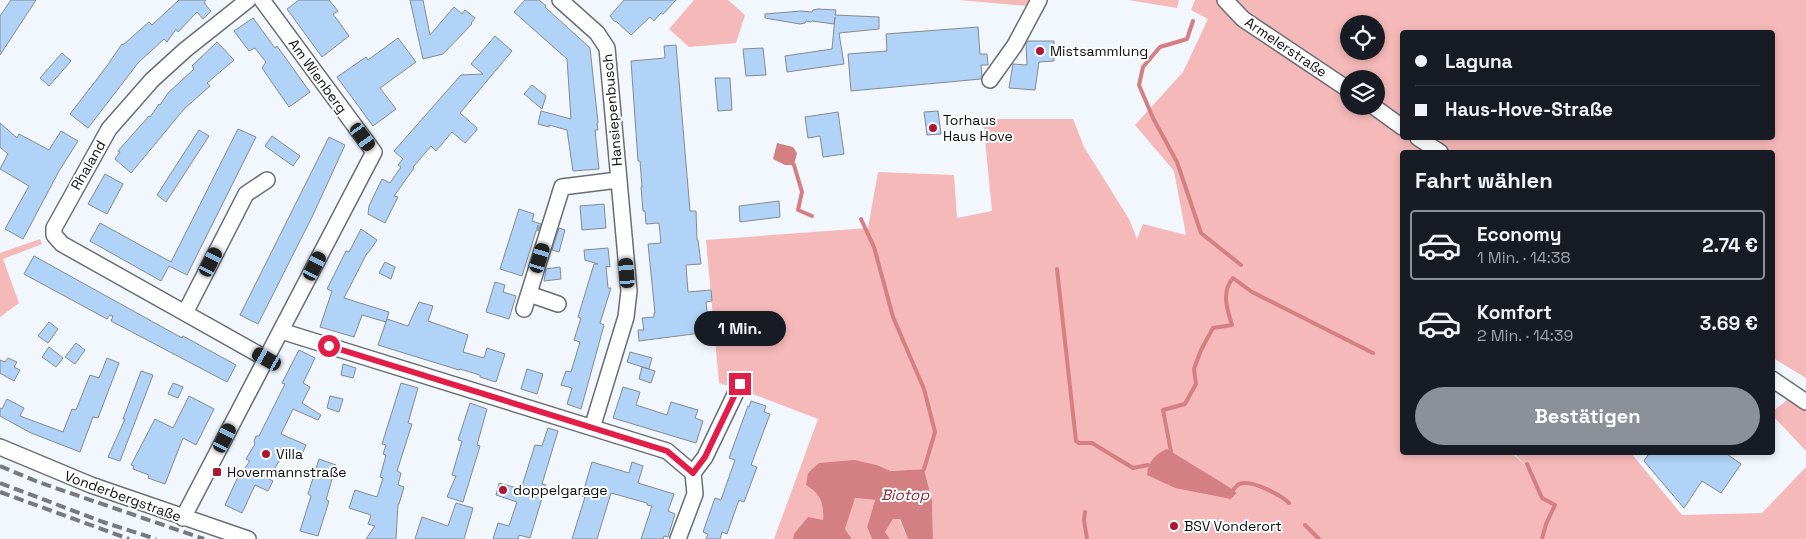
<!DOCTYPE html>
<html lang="de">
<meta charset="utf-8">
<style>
:root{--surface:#171b24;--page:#20242c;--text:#f1f3f6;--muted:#9ea1a6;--line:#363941;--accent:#8c9099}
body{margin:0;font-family:"Space Grotesk",sans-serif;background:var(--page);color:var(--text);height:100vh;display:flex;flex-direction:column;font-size:19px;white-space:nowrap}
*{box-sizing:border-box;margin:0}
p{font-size:16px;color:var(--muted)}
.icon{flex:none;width:28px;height:28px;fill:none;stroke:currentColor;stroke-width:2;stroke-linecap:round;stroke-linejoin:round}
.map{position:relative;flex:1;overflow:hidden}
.details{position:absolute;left:1400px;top:150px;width:375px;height:305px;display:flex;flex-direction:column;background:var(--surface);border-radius:5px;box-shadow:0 2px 8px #0003}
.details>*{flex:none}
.banner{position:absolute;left:1400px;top:30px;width:375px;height:110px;border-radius:5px;box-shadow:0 2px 8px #0003;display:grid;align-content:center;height:110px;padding:0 15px;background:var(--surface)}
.buttons{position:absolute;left:1340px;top:15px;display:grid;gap:10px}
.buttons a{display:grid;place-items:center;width:45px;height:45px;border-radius:50%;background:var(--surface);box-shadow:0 2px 8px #0003;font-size:25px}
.end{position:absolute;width:22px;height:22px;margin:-11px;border:6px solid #e11d48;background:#fff;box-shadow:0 0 0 2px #fff}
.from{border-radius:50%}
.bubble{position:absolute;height:35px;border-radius:18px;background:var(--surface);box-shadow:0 2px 8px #0003;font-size:16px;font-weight:600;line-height:35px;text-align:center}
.car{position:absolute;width:15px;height:30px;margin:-15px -8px;border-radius:6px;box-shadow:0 0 4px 1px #0007;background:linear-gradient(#222 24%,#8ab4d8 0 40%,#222 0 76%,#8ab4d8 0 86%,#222 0)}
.banner b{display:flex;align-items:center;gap:18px;height:48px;font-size:19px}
.banner b+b{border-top:1px solid var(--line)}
.banner i{width:12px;height:12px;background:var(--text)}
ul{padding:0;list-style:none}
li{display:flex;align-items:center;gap:15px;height:70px;margin:0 10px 8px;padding:0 5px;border:2px solid transparent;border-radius:5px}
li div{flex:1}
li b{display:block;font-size:19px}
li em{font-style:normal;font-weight:600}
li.active{border-color:var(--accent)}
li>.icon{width:45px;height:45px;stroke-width:1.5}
h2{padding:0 15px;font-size:22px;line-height:60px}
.primary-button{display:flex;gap:10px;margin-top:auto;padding:10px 15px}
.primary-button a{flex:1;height:58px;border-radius:30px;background:var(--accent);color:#fff;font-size:20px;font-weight:600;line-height:58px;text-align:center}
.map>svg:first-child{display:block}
.green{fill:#f6b9b9;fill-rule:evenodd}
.water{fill:#d48083}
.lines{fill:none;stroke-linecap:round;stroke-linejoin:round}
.stream{stroke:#d48083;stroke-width:4}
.building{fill:#b1d3f7;stroke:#858a90}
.street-casing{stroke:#696e74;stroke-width:18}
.street{stroke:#fff;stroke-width:15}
.rail{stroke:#76797d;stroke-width:4;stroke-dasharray:10 5;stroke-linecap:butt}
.route{stroke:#e11d48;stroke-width:6}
.poi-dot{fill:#ac1734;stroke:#fff;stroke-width:2}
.labels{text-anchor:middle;stroke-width:4;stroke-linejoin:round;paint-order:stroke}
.street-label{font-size:14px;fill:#0b0c0e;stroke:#fff}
.poi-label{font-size:14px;fill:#0b0c0e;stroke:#fff;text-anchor:start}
.water-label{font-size:15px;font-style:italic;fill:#8b2733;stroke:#fff}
</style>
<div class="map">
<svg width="1806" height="539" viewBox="0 0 1806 539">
<rect width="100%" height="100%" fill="#f1f7fd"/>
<path class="green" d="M694,0H728L745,15L736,43L689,47L669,29Z
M959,0H1030L1028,6Z
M1128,0H1179L1177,8Z
M1195,0H1219L1349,94V106H1367L1402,131V138H1411L1433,152H1402V452L1512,453L1527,467L1514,453H1631L1682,515L1762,513L1806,467V539H933L932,500L924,469L891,471L877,465L819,463L815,490L824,506L823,521L794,534L793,539H774L818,419L748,392L719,383L706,240L868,228L878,172L954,175L957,218L992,211L983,119H1073L1084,147L1129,219L1137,239L1143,224L1186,235L1174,171L1135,125L1183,72L1208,19L1191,10ZM1167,449L1237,493L1231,499Z
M1230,0H1806V378L1773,358L1772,152H1445L1423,138H1772V32H1402V123L1376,105V79H1349V86L1302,55ZM1349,24H1376V51H1349Z
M40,239L42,244L3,259L19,303L0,317V253Z
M1791,397L1806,407V451L1773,416V411Z
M854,498L875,500L867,527L872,539H852L845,529Z
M893,519H899L908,539H890L885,532Z"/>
<path class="water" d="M777,143L793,147L797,153L794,165H785L773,159Z
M1167,449L1229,487L1237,493L1231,499L1175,488L1147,475C1148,462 1155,454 1167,449Z
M854,460L877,465L891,471L924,469L932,500L933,539H908L900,519H893L885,532L890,539H872L867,527L875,500L855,498L845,529L852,539H793L794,534L808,517L823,520C824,504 821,494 806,485L808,473L819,463Z"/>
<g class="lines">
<path class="stream" d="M1193,21L1187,39L1160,47L1143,67L1139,85L1153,118L1177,162L1201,233L1241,265
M794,165L802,192L798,210L812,216
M861,219L874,247L893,317L924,389L935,432L924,469
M1057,269L1076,441L1079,443H1092L1133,468L1148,465
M1171,452L1163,410L1185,404L1196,384L1194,369L1201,350L1213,328L1232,325C1227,309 1221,292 1233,278L1252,292L1373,353
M1527,464L1542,498L1555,505L1546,524L1542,539
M1233,490C1235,488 1237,485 1239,484C1251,479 1281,495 1289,503
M1085,512L1084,520L1087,539
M1305,525L1319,539"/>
</g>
<path class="building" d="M11,0H36L0,55V16Z
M179,0H206L204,3L211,11L203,19L197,12L178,32L176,29L167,42L164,39L138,63L88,128L70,114L107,66L122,44L123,45L149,22L152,25Z
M299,0H329L338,11L333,14L349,36L322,57L287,9Z
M410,0H423L430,35L454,7L462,14L465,10L475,18L471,23L472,24L443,54L423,59Z
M525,0H539L546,6L545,7L590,48L598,123H597L598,130H595L599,169L573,171L567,130L549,125V127L538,124L541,111L571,119L567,59L514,12Z
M624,0H676L663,14L661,13L654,21L650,17L631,35L617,22L614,21L610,16Z
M818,9L836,10L835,15L879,17V29L839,33L844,64L787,72L785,56L832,49L835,17L834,24L812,21L811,22L806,21L805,23L800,24L765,18V14L801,11L812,12L813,10Z
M253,18L275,48L277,46L310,92L289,107L262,68L266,62L255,48L249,51L234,31Z
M978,27L980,54H987L988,65H981L982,75L981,79L851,91L848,54L887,51L886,34Z
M495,36L512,51L460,113L477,128L476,131L465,143L452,132L436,151L431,146L413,167L414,168L394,196L398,197L385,223L368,214L369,206L382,179L390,183L401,167L398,165L403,159L394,151L461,75L483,74L471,64Z
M398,38L416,62L380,88L396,109L373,126L337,77L366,57L368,60Z
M1028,41H1054V61L1039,62L1035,90L1009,88L1013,64L1027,65L1026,44Z
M217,42L234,60L207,83L210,86L184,109L131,173L115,159L120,152L118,151L149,116L150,117L159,104L160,105L168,93L194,69L192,66Z
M676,45L690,211H696L697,240H698L701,264L686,265L688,292L711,290L712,301L706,302L709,332L639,341L638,330H644L642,318L654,317V313H655L648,244L661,243L659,223L646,224L645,211H643L641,187H642L640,161H638L631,61L665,58L664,46Z
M763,48L766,75L746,76L743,49Z
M62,53L71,61L49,86L40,78Z
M715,78H730L732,110L718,111Z
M532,85L546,96L542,109L524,94Z
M938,111L941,134L927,135L924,112Z
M838,112L844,154L823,157L820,136L808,138L805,117Z
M0,123L17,138L19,134L49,150L61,131L78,141L59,171L23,239L5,229L29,186L0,169L8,154L0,147Z
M238,129L256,137L187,275L169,266L161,281L90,241L100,223L171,262Z
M199,130L209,136L166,202L157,195Z
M272,136L300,156L293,166L265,146Z
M329,137L345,145L312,217L258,324L240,315Z
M105,174L123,184L107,214L88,204Z
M779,201L780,217L740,222L739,206Z
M604,204L606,228L582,230L580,206Z
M519,209L534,214L532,221L541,224L538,231V225L522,276L500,269Z
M559,228L565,230L559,252L552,250Z
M361,229L377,240L368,253H367L344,298L389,312L386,322L362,315L354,337L320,327L332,291L327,289L346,251L349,252Z
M608,248L610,267L606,266L608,288H611L600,323L604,325L581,409L567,404L572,388L561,385L566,371L571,372L580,342L574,340L581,318L578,317L594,264H598L585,260L584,250Z
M34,256L182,338L183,336L236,365L227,382L111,321L113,316L110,315L107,319L24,274Z
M385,262L395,267L391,279L379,273Z
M560,267L561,279L544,281L546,269Z
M495,282L505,285L503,292L516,296L509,319L486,312Z
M419,302L433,306L428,321L468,335L463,352L484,358L487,348L505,354L496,382L480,377V375L460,369L459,370L378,345L387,319L408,326Z
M49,322L58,329L48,343L38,336Z
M76,343L85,350L75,364L65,357Z
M49,347L63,358L56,367L42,357Z
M299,350L315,358L303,383L310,387L302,403L321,415L318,420L293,409L281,434L306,445L301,457L285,450L269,479L273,481L268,491L255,485L242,513L225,505L237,479L250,461L246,459L255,444L254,441L256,436H259L285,384L282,383Z
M630,352L652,358L649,369L627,362Z
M8,358L17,362L14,367L20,370L14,381L0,373V360L5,362Z
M107,358L119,363L98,418L93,417L80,452L31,433L0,416V408L2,409L7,399L24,408L20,416L63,432L72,409L76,410L90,375L99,378Z
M343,364L356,368L353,378L341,375Z
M642,367L655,371L651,383L639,379Z
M527,369L543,374L537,394L521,389Z
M141,371L153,375L120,461L108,457L125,419H123Z
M173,383L183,387L178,398L168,394Z
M401,383L418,388L408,423L412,424L397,471L401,473L398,485L404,487L399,504H398L396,539H366L375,526L368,524L371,515L349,508L355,490L377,497L383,478L380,477L386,455L383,454L386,445L382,444Z
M623,387L640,392L636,405L667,415L671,402L698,410L695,418L703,421L696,443L613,418Z
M189,396L214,409L196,445L183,438L165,484L148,478L149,475L133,469L134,466L131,465L155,419L173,428Z
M330,396L343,399L339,412L327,408Z
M751,401L766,406L764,412L770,414L751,465L757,467L744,502L739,500L727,534L722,532L720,539H706L708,534L703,532L715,498L721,500L735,460L729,458L748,406L749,407Z
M470,403L487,409L477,445L480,446L463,502L447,497L456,476L452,475L462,441L458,440Z
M548,428L558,431L542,484L546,485L530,538L519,535L518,539H493L498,523L509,526L517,502L496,495L499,483L521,489L535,445L542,446Z
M1650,452H1724L1741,464L1721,493L1702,481L1684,508L1644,461Z
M319,459L336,465L326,500L329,501L318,536L300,531L311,496L308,494Z
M592,462L629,473L632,462L643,466L638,483L674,494L668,511L675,514L668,537L664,536L663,539H641L652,506L647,505V503L611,493L597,539H572L585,497L582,496Z
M456,503L473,508L464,539H415L422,517L448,526Z"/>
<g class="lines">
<defs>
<path id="street" d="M560,0L597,33L607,48L629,291L626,317L592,428
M1225,0L1243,19L1349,90
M990,80L1015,45L1039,0
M1373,106L1402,127
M1418,138L1440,152
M267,180L246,194L185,313L267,359
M529,294L558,304
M524,309L562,187L618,180
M185,313L62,244L54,235V228L109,129L152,80L185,50L248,0
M281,331L667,451L693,473
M1772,379L1806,402
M0,447L91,485L248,539
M183,518L374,152L262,0
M678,539L695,494L693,473L705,457L740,384"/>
</defs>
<use href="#street" class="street-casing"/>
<use href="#street" class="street"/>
<path class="rail" d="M0,466L38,482L204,539
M0,483L103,522L156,539
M0,492L129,539"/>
</g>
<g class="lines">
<path class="route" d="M329,346L667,451L693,473L705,457L740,384"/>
</g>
<g class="poi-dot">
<circle cx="1040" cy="51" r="5"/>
<circle cx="933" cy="128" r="5"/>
<circle cx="266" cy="454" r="5"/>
<rect x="212" y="467" width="10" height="10" rx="2.5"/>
<circle cx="503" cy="490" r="5"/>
<circle cx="1174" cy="526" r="5"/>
</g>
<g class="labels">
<g class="street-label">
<text transform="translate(1286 47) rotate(34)" y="5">Armelerstraße</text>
<text transform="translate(318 76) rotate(54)" y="5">Am Wienberg</text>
<text transform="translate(612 110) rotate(-95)" y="5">Hansiepenbusch</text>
<text transform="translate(88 165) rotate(-60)" y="5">Rhaland</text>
<text transform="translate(123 496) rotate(20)" y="5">Vonderbergstraße</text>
</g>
<g class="poi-label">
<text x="1050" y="56">Mistsammlung</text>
<text x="943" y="125">Torhaus<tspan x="943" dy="16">Haus Hove</tspan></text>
<text x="276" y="459">Villa</text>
<text x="227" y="477">Hovermannstraße</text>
<text x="513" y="495">doppelgarage</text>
<text x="1184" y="531">BSV Vonderort</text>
</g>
<g class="water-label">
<text x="905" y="500">Biotop</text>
</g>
</g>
</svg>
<div class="buttons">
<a><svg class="icon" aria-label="locate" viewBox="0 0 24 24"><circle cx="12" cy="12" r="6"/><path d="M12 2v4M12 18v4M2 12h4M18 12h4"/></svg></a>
<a><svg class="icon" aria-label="layers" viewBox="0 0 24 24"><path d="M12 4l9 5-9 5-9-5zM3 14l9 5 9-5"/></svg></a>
</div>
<i class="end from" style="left:329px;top:346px"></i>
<i class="end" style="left:740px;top:384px"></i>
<div class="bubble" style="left:694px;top:311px;width:92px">1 Min.</div>
<i class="car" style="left:363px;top:137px;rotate:144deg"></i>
<i class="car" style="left:540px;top:258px;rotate:17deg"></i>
<i class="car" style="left:211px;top:262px;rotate:27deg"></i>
<i class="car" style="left:315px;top:266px;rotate:27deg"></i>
<i class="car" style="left:627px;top:273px;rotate:355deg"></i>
<i class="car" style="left:267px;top:359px;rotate:300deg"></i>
<i class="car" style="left:225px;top:438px;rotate:27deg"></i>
<div class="banner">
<b><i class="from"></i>Laguna</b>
<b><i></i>Haus-Hove-Straße</b>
</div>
<section class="details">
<h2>Fahrt wählen</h2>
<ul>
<li class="active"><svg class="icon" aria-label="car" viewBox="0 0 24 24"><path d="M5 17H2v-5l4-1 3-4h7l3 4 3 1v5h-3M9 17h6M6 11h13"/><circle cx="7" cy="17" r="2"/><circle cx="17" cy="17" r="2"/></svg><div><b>Economy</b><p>1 Min. · 14:38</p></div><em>2.74 €</em></li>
<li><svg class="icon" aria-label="car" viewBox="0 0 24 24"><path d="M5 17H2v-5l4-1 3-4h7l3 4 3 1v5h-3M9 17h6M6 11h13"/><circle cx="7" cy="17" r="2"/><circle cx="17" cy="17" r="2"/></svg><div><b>Komfort</b><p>2 Min. · 14:39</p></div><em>3.69 €</em></li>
</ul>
<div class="primary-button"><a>Bestätigen</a></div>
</section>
</div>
